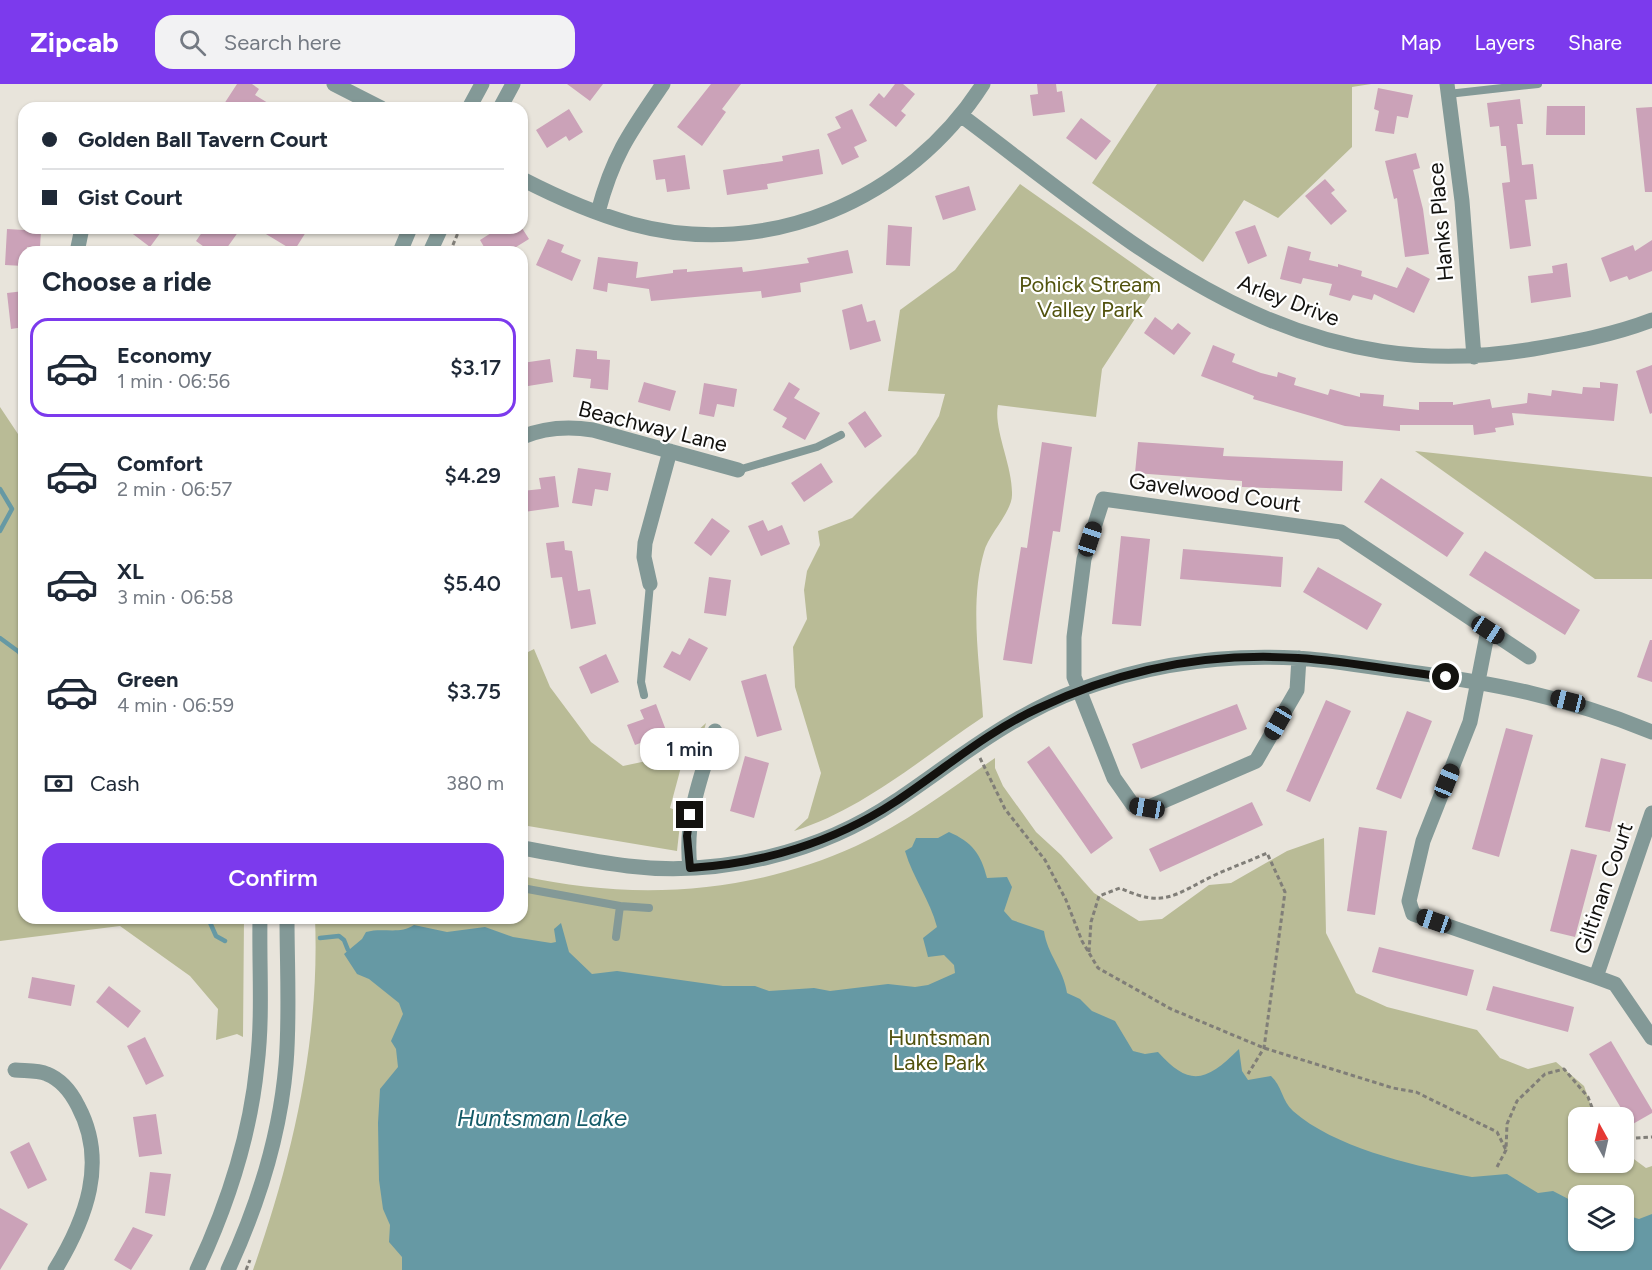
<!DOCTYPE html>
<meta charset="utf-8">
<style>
:root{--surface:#fff;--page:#f2f2f3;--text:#1f2937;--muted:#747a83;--line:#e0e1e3;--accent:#7c3aed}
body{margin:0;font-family:Figtree,sans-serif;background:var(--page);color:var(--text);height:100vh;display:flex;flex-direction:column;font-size:22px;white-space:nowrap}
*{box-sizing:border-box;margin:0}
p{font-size:20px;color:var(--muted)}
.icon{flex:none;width:33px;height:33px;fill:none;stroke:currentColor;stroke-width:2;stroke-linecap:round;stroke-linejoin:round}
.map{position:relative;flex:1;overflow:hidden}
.drawer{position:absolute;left:18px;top:162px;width:510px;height:678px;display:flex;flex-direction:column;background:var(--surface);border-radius:18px;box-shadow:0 2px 4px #0004}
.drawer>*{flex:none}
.guide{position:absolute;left:18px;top:18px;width:510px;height:132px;border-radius:18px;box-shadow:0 2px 4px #0004;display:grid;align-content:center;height:132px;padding:0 24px;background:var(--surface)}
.needle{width:39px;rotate:352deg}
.tools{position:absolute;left:1568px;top:1023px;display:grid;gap:12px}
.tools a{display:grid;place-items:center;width:66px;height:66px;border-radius:12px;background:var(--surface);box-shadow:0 2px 4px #0004;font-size:30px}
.end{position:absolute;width:27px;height:27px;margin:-14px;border:8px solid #13120f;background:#fff;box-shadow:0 0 0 3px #fff}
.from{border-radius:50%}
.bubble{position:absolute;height:42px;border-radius:18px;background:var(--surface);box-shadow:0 2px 4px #0004;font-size:20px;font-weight:600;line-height:42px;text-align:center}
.car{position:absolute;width:18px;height:36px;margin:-18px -9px;border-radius:8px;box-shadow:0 0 4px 2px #0007;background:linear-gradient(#222 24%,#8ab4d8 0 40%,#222 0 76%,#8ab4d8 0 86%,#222 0)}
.guide b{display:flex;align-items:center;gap:21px;height:57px;font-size:22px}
.guide b+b{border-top:2px solid var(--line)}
.guide i{width:15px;height:15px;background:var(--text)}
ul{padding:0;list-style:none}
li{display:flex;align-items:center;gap:18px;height:99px;margin:0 12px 9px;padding:0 12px;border:3px solid transparent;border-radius:18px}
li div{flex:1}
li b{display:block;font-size:22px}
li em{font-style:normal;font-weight:600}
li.current{border-color:var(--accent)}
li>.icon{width:54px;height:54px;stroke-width:1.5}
h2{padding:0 24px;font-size:27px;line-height:72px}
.pay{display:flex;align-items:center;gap:15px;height:66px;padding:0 24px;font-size:22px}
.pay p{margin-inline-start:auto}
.action{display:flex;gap:12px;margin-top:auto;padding:12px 24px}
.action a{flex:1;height:69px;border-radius:18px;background:var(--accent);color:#fff;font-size:24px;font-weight:600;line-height:69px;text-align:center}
header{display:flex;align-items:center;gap:36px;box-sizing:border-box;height:84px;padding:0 30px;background:var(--accent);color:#fff}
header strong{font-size:28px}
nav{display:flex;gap:33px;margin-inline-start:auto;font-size:21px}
.search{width:420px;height:54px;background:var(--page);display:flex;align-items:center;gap:15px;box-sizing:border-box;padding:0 21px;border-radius:18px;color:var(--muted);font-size:22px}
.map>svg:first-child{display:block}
.green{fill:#b9bb96;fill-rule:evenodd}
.water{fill:#6699a4}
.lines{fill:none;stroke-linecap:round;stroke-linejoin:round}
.stream{stroke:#6699a4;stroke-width:4.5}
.building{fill:#cba2b8}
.path{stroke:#807e78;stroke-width:3;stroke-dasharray:4.5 3;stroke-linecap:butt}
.service{stroke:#839997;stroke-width:8}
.minor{stroke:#839997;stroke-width:15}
.tertiary{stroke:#839997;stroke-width:15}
.route{stroke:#13120f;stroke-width:8}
.labels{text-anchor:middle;stroke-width:4.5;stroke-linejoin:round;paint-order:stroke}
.street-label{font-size:22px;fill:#13120f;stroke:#fff}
.park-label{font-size:22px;fill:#52530e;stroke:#fff}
.water-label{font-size:24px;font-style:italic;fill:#145b68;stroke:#fff}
</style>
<header>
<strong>Zipcab</strong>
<div class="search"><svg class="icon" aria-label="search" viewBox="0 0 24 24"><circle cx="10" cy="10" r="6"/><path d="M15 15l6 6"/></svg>Search here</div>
<nav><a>Map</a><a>Layers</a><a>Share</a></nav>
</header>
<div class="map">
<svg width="1652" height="1186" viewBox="0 0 1652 1186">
<rect width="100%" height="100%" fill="#e8e4db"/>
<path class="green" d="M1157,0H1371L1352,3V63L1278,134L1244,116L1203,178L1092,99Z
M1020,100L1159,198L1102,285L1096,333L998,321C993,345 1013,382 1012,411C1012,428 988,451 984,468C969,520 980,580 983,633C923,673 864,725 794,747L808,734L821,689L795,603L793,563L807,535L804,506L807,487L820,461L818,447L852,434L916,370L939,332L945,310L888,307L900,226L955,186Z
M0,323L24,359V834H244L243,953L237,950L216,956L218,925L190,892L120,842L0,857Z
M1415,367L1652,393V495H1595Z
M534,565L550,603L591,658L623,682L670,672L706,639L697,672L695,675L684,672L670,724L681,728V731L677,767L522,741V571Z
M995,674V684L1003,702L1036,748L1061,771L1094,809L1139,837L1162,835L1209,801L1231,799L1287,767L1324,754L1326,849L1356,909L1387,923L1477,946L1500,974L1528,985L1556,978L1584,1002L1595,1033L1578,1034V1078H1623V1067L1646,1084L1652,1082V1186H253C293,1072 320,956 315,834H522V792C634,817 751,810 856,762C906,739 950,705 995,674ZM1578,1112H1623V1156H1578Z"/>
<path class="water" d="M949,748C972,758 981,770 987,794L1007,793L1012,803L1004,827L1012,836L1044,847C1047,870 1064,886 1067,909L1080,915L1092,927L1115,937L1133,967L1145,970L1158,968C1190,1004 1207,997 1239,965L1242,987L1248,996L1271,992C1282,1002 1282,1017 1293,1027C1334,1063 1408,1080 1461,1091L1472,1093L1507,1090L1538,1109L1553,1107L1578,1120V1156H1623V1130L1639,1135L1652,1130V1186H402V1173L389,1158L390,1141L383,1125L379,1096L378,1039L380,1005L398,983L396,965L391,957L403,930L399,919L369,895L357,890L344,870L362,855L366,848C383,843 399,851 414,841L447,848L485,843L513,853L551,859L556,858L554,845L561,839L569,868L592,890L617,887L723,902H755L769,907L814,904L830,907L888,900L915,903L928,901L955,889L954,881L944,871L928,873L923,854L937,843C930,816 913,794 905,767L912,763L916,754H938Z"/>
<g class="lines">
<path class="stream" d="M0,405L12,425L0,447
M0,554L19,568L24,577
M208,834L216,852L225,857
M320,854L339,852L344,856L348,866"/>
</g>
<path class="building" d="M237,0H252L259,5L255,11L276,24H231L224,20Z
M567,0H603L590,17Z
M711,0H741L722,25L726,28L702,62L677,43Z
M895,0H903L915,10L901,27L906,31L896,43L869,21L879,9L884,14Z
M1037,0H1056L1057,8L1062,7L1065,28L1033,32L1030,11L1038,10Z
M1378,4L1413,11L1408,34L1397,32L1394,50L1375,47L1379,27L1374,25Z
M1520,15L1523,40H1517L1522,81L1533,80L1537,115L1525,116L1531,162L1510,165L1502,99L1510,98L1506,62H1501L1499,42L1490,43L1487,19Z
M1547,22H1585V51H1546Z
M1652,23V108H1645L1636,24Z
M569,25L583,48L569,57L566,52L547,64L536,46Z
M852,25L867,57L854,63L859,73L842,81L827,50L841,44L835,33Z
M1081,34L1111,57L1096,76L1066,54Z
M819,65L823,90L767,100L768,105L727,111L723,86L783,77L782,72Z
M1416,69L1420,84L1413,86L1423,125L1429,170L1405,173L1397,114L1394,115L1385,77Z
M685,71L690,105L667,108L665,95L656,96L653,76Z
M1325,95L1335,106L1331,109L1347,127L1331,141L1305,112Z
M969,102L976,126L943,136L935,112Z
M888,141L912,143L910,182L886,181Z
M1255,141L1267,172L1248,180L1235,148Z
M125,144H164L150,163Z
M205,144H241L224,168H211L196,157Z
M256,144H300L306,148L294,167Z
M499,144H522L529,155L508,168H487L480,156Z
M7,145L41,147L40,163H27L24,182L5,181Z
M548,155L564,161L561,168L581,176L572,197L536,181Z
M1652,156V187L1629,196L1627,192L1610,198L1601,174L1633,161L1635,167Z
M1288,162L1311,168L1309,176L1338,183V180L1362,187L1361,192L1397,204L1407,183L1430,195L1414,229L1374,210L1372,216L1353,211L1350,217L1329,211L1332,200L1303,194L1301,200L1280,195Z
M848,166L853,189L800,199L801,208L762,214L761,207L651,217L649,205L608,199L607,208L593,205L598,173L638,178L636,194L673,189V186L687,185V188L742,183L743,188L809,179L807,174Z
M1567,179L1571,213L1531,219L1528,192L1553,189L1552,182Z
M24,207V243L11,245L7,209Z
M862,220L867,238L875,236L881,257L850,266L842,226Z
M1155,233L1172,246L1178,239L1191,249L1174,271L1144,249Z
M1213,261L1235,270L1232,278L1261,289L1277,293L1278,288L1296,294L1294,301L1328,311L1330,305L1360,313V309L1384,311L1383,322L1419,326V318H1453V321L1490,315L1492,324L1527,319L1528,309L1551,312L1552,306L1582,310L1583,303L1600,304V298L1618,300L1614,337L1512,329L1514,341L1495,344L1496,348L1474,351L1473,341H1400V347L1345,342L1253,315L1254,312L1201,292Z
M576,265L597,267V275L610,276L608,306L590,304L591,295L573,293Z
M550,275L553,298L522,303V279Z
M1652,281V329L1650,330L1636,287Z
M644,298L676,307L670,327L638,318Z
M789,298L800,305L794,314L820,329L805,356L782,343L787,334L773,326Z
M704,299L737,305L734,323L717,320L714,333L699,330Z
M865,327L882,352L865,364L848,339Z
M1042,358L1072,363L1060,448L1053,447L1032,580L1003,576L1021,463L1027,464Z
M1138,358L1224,364L1223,372L1343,377L1342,407L1242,403V397L1135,389Z
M821,379L833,398L804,418L791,399Z
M578,384L611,389L608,407L595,405L592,422L572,419Z
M555,392L559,423L524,428L522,407L541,405L539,394Z
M1381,394L1464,449L1447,473L1364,418Z
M712,434L730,447L711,472L694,459Z
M763,436L768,447L782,441L790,460L761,472L748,442Z
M1121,452L1150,455L1141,542L1112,540Z
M564,457L565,466L572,467L578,507L590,505L596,540L571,545L562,493L551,494L546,459Z
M1183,465L1283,473L1281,503L1180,495Z
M1485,467L1580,526L1565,551L1469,491Z
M1318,483L1382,520L1367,546L1303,508Z
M709,493L731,496L726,532L704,529Z
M689,554L708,564L690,597L663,583L672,567L680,571Z
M1650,556H1652V598L1637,593Z
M606,570L619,598L591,610L579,583Z
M766,590L782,646L757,653L741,597Z
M1326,616L1351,627L1310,718L1286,707Z
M656,620L667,649L635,661L627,641L644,635L640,626Z
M1237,620L1247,645L1141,685L1132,660Z
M1407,627L1432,637L1401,715L1376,705Z
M1506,644L1533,651L1499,773L1472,765Z
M1049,662L1113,754L1091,770L1027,678Z
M745,672L769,679L754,734L730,727Z
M1601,674L1626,680L1610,748L1585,743Z
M1252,718L1263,741L1160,788L1149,765Z
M1359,743L1387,747L1375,831L1347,827Z
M1571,765L1597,771L1575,853L1550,847Z
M1379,863L1474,886L1467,912L1372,888Z
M32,893L75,901L71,922L28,914Z
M109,902L141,927L128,944L96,918Z
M1493,902L1574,923L1568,948L1486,926Z
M145,953L164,992L146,1001L127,962Z
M1611,957L1652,1026V1029L1631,1041L1589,970Z
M156,1030L162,1070L139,1073L133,1033Z
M29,1058L47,1096L28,1105L10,1068Z
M150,1088L171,1090L165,1132L145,1129Z
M0,1124L28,1140L0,1186Z
M133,1143L153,1151L131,1186L114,1176Z"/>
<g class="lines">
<path class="path" d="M450,168L460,144
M980,674L1005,725L1045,776L1066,816L1082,857L1098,884L1171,925L1264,964L1393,1004L1416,1008L1497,1048L1506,1066
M1089,868L1091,838L1099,812L1120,804C1165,825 1175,810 1215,791C1232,783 1250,777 1267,769L1285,808L1264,964L1248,990
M1623,1047L1634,1054L1652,1053
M1497,1083L1506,1066L1507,1040L1517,1017L1545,990L1564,985L1588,1013L1596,1034
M246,1186L250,1176"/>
<path class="service" d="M1448,10L1538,0
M738,386L817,363L841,351
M644,611L641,598L650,500
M522,804L620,822L616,853
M620,822L649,824"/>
<path class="minor" d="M334,0L381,24
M1447,0L1462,117L1474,273
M962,32C1142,167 1290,306 1533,265C1574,258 1613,251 1652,236
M522,95C557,113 593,129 632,140C767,177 909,116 983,0
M598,128C613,71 630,48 663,0
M77,168L82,144
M522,353C546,343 568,342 593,346L738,386
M650,500L644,473L645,459L670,367
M1488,546L1470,638L1423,757L1409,817L1413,830L1596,893
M1299,574L1297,606L1256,677L1147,724L1133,721L1114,694L1074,593V553L1084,475L1103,415L1341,448L1529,573
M1652,729L1596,893L1615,900L1652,954
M522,764C557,770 593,778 628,782C720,793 820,769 896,717C955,677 1011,631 1079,606C1149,580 1223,570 1297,574C1332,576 1368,583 1403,587C1494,599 1567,613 1652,648
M690,784C684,734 701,694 715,647
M15,986C25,987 38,986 47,990C62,996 71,1008 78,1022C108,1078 86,1135 55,1186"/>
<path class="tertiary" d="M469,24L482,0
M500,24L513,0
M400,168L410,144
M430,168L441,144
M197,1186C228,1120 250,1053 257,981C263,932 259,883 260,834
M228,1186C258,1121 280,1052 286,980C290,932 287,883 287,834"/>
</g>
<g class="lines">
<path class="route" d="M690,731L687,752L690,784C762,780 834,758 895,718C942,687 986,648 1039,624C1120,586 1208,568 1298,574C1347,577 1397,587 1446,593"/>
</g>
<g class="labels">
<g class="street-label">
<text transform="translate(1440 138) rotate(-95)" y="8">Hanks Place</text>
<text transform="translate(1289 216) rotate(21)" y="8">Arley Drive</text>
<text transform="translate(653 342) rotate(14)" y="8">Beachway Lane</text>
<text transform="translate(1215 408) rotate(8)" y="8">Gavelwood Court</text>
<text transform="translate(1603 804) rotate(-71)" y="8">Giltinan Court</text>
</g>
<g class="park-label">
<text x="1090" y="208">Pohick Stream<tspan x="1090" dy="25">Valley Park</tspan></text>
<text x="939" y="961">Huntsman<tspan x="939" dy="25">Lake Park</tspan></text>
</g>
<g class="water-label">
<text x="542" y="1042">Huntsman Lake</text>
</g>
</g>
</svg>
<div class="tools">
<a><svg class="needle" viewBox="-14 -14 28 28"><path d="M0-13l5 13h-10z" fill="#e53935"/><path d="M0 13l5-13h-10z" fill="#747a83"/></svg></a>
<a><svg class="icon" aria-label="layers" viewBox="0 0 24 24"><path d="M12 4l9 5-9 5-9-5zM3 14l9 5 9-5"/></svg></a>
</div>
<i class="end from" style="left:1446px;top:593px"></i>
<i class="end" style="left:690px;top:731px"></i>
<div class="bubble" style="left:640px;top:644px;width:99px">1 min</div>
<i class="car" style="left:1090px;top:455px;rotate:18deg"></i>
<i class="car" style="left:1488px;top:546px;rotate:123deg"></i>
<i class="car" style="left:1568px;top:617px;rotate:284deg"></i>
<i class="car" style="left:1278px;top:639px;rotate:210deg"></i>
<i class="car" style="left:1447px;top:697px;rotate:22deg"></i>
<i class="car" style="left:1147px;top:724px;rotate:280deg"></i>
<i class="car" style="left:1434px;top:837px;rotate:289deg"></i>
<div class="guide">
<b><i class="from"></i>Golden Ball Tavern Court</b>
<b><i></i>Gist Court</b>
</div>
<section class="drawer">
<h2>Choose a ride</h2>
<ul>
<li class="current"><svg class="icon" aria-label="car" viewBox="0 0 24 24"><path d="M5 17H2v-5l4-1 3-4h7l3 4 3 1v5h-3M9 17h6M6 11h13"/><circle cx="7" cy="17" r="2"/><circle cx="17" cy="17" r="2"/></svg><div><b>Economy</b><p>1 min · 06:56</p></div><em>$3.17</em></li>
<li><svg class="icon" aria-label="car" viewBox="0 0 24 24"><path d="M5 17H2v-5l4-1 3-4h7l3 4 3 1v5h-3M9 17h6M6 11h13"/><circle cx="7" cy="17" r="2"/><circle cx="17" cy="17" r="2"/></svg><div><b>Comfort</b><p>2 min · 06:57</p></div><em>$4.29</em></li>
<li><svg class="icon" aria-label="car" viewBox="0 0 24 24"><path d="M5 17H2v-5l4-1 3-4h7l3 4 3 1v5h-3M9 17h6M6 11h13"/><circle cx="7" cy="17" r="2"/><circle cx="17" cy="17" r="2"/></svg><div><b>XL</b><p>3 min · 06:58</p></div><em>$5.40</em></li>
<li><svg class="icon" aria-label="car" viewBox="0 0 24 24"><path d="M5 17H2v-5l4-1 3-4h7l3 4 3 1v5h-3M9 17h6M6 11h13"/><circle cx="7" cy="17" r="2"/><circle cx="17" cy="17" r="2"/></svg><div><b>Green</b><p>4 min · 06:59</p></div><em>$3.75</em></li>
</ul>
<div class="pay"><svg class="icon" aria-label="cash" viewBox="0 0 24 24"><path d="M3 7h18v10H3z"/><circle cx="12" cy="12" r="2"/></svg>Cash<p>380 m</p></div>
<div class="action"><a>Confirm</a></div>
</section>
</div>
